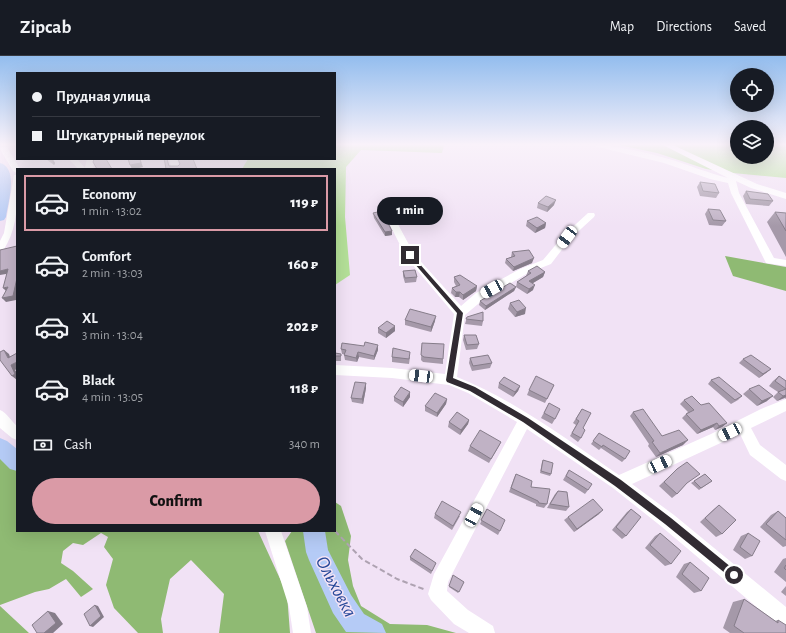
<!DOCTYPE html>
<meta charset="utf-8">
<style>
:root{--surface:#171b24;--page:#242831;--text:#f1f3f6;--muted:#9ea1a6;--line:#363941;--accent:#da9aa6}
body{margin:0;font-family:"Alegreya Sans",sans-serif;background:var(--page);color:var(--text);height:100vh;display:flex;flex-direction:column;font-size:15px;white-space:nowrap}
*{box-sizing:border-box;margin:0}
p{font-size:13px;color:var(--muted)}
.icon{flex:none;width:22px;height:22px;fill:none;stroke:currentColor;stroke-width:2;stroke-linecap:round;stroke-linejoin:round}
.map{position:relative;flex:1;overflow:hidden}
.sheet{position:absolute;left:16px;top:112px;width:320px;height:364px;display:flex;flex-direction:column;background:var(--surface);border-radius:0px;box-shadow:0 4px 16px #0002}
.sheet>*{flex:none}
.banner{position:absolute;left:16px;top:16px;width:320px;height:88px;border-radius:0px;box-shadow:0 4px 16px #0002;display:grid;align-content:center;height:88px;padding:0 16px;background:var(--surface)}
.fabs{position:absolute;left:730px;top:12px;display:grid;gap:8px}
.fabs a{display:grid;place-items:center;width:44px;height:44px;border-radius:50%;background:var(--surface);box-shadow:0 4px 16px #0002;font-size:20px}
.end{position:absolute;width:18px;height:18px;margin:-9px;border:5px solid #312b32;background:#fff;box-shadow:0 0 0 2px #fff}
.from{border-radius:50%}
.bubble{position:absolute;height:28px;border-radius:14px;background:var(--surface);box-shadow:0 4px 16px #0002;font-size:13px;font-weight:800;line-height:28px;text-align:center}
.car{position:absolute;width:12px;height:24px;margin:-12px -6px;border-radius:5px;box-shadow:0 0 3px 1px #0007;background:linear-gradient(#fff 24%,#345 0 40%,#fff 0 76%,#345 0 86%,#fff 0)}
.banner b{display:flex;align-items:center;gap:14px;height:38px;font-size:15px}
.banner b+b{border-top:1px solid var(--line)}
.banner i{width:10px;height:10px;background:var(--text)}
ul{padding:7px 0 0;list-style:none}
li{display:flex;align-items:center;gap:12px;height:56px;margin:0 8px 6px;padding:0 8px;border:2px solid transparent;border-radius:0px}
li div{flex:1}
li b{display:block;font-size:15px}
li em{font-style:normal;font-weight:800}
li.on{border-color:var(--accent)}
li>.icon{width:36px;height:36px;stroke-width:1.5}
.pay{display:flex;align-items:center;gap:10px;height:44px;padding:0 16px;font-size:15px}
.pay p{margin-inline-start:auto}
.action{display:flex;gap:8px;margin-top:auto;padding:8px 16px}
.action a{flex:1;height:46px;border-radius:24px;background:var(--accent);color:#111;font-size:16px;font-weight:800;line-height:46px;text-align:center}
header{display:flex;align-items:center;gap:24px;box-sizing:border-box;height:56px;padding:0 20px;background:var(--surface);border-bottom:1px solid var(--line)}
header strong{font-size:19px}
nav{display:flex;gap:22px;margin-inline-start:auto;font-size:14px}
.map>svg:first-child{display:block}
.green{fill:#b4e098}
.forest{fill:#8fba73}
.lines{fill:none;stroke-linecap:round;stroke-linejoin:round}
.river{fill:#b5cbf6;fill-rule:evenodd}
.path{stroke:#aea2b1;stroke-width:2;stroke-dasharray:5.5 3;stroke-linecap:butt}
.minor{fill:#fff;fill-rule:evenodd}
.wall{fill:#a599a9}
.shaded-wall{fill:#867d8a}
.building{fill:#c0b2c5;stroke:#867d8a}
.route{fill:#312b32}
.labels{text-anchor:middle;stroke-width:3;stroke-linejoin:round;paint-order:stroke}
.near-water-label{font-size:19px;font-style:italic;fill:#254798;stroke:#f1e2f5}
</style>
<header>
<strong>Zipcab</strong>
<nav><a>Map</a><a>Directions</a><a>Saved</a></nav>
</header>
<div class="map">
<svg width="786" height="577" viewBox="0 0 786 577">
<rect width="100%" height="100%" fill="#f1e2f5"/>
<path class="green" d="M335,89H444L442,97L361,94L346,111L345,161L350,219L335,229V113H242L248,103H335Z
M619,89H737V101H767V89H786V122L733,117L706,113L657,97Z"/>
<path class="forest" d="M725,200L786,211V235L733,220Z
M16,393L17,475H258L287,538L290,577H219L224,538L191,504L170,523L161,563L163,577H138L114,552L106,529L113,503L104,491L108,481L101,477L83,489L73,487L63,495L61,507L73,515L93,533L81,541L66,523L49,533L35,536L0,549V398Z
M335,446L341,450L351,480L348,504L353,530L361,550L390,568L427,569L456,577H316L285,485L292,475H335Z
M0,550L29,577H0Z"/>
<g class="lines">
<path class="river" d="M0,107C19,112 8,147 6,161L4,164L0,165Z
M0,382L7,385L17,393V415L10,413L0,403Z
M303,475H325L328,494L351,539L364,558L382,568L386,577L346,576L333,557L309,504L306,496Z"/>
<path class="path" d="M335,475L362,503L397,523L426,534"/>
<path class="minor" d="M590,89C615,89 644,96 669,103C689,109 708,117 728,122L663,89H673L757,128L786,137V143L751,132L736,125L739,137L774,202L786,204V210L766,207L731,137L728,127L710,123L664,107Z
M1,91H7L20,113H17V117L13,115L0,93Z
M69,103H77L86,113H78Z
M87,103H95L93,111L95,113H86L85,111Z
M169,103H177L180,113H172Z
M14,119H17C17,147 19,170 3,195L0,196V185L4,177Z
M389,156L393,159L414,198L461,250L476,237L520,213L543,204L564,179L588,157H594L595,159L594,161L570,183L551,208L528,217L484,243L465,259L457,321C515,344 567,384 619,419L711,378L761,353L786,343V355L751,372L760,389L786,409V425L781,423L750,399L740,378L632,428L674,459L786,551V572L779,570L662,471L613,432L527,373L448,526L447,535L468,554L493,570L495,577H469L454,568L431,544L428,538L434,518L517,366L468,337L449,329L392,322L335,319V309L392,312L445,318L454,258L406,201L385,159Z
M0,354C7,357 11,365 17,370V384L12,382L0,372Z
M265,475H281L307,551L311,577H293L289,551Z"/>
</g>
<path class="wall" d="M46,103H53L55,107L54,109Z
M700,126L719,137L716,142L700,140L697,131Z
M746,135L773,145L769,150L746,148L743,140Z
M538,147L554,149L547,156L537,152Z
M708,153L726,165L722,170L709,169L705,158Z
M775,156L786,157V201L767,166Z
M373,157L392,179L385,180L374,162Z
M527,165L546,167L545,172L535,177L526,170Z
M512,196L532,207L513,215L505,207L506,203L511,201Z
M403,215L417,221L416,226L405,227L403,220Z
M528,215L545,216L543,221L533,227V234L527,238L516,231L517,226L526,220Z
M454,221L477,230L476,235L463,244L459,241H455L451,237L452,232L456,230L454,226Z
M516,231L514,235L485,254L479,249L480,245Z
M510,247L525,258L515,261L508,253Z
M467,261L483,265L482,270L465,268Z
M405,264L435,265L431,276L405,269Z
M378,272L395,275L386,282L378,277Z
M464,279L479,288L477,293L466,294L463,284Z
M422,287L443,303V308L423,306L421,304Z
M341,293L378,294L374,304L359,301L357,306L345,304L344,299V298H342Z
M335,297L341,298V305H335Z
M392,301H410L409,308L392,306Z
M470,302L492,307L490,312L472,315L469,307Z
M743,303L771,313L766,317L759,322L739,307Z
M779,320L786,325V343L785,342L777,345L773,341L778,336L769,330L773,325Z
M711,324L742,340L738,344L731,348L708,328Z
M366,327V332L363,348L352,346L351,342Z
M499,327L520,330L518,335L513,341L498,332Z
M554,329L545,347L527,339L529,334Z
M749,333L767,345L757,350L743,338Z
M394,341H410L403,351L394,345Z
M447,343L446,348L437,361L425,355V350Z
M684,344L701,349L727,367L722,371L715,374L713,371L697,378L682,362L688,356L680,348Z
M549,347L555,363L552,368L541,362Z
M582,353L583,372L581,382L578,386L570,380L576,369L573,367Z
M633,356L662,380L683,389L656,401L648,390L649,388L630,360Z
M469,364L468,368L460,379L448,371L449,366Z
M599,377L625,403L622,406L601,392L599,394L591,388Z
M501,386L499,390L489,407L468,395L470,390Z
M543,404L551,418L550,420L540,417L542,406Z
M677,413L687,427L677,438L672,442L659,430Z
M569,414L588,434L585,438L563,424Z
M516,418L531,431L547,448L544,452L536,450V448L509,436L514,422Z
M705,418L712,425L699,434L691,427Z
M558,435L569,451L566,455L547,452L555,438Z
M719,449L722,478L716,481L700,466L714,453Z
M487,453L500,475L498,479L480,468Z
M631,453L626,480L622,483L612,474L627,456Z
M778,455L786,462V490L783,491L760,471L771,459Z
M435,458L460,460L452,474L434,462Z
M599,458L574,476L564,464L568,461Z
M660,477L671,508L665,510L645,492L655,480Z
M748,477L752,500L745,503L733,494L741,480Z
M410,501L436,507L431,518L410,504Z
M786,502V526L774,516L783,503Z
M690,506L701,535L694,537L676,521L684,508Z
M453,519L464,526L458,537L449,531Z
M786,530V540L781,536Z
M744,543L775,565L778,564L786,577H730L723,572L733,546Z"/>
<path class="shaded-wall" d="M140,103L143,111L135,113H132L130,109Z
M53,104L55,107L54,109L52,105Z
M556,144L554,149L547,156L548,151Z
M546,167L545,172L535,177L537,172Z
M392,175V179L385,180V176Z
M534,202L532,207L513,215L514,211Z
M8,213L12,217L0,219V215Z
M545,216L543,221L528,230L529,225Z
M17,222V241L16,244L6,246L2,242Z
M535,229L533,234L527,238L529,233Z
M477,230L476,235L463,244V239Z
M8,231L7,236L3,232Z
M516,231L514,235L485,254L486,250Z
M456,236H460L459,241H455Z
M526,252L525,258L515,261L517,256Z
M436,260L435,265L431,276V271Z
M395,270V275L386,282V277Z
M378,289V294L374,304V300Z
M4,294L9,298L12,307L8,302Z
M358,296L359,301L357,306L356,302Z
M17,306V313L15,314L17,317V324L12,320L11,309Z
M771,313L766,317L759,322L763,318Z
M336,324V329L335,334V326Z
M366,327V332L363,348L362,343Z
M520,330L518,335L513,341L515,336Z
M410,336V341L403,351V346Z
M786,339V341L777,345L783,340Z
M773,340L767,345L757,350L762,345Z
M447,343L446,348L437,361V357Z
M469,364L468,368L460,379L461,374Z
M717,367L713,371L697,378L701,374Z
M727,367L722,371L715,374L719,370Z
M688,384L683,389L656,401L660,397Z
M603,454L599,458L574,476L577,473Z
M95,549L98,550L104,561L93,571L90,570Z
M48,555L55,557L63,568L53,577H44Z"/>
<path class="building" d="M49,103H53V104L52,105Z
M94,103H106L112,113H97L93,106Z
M128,103H140L141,107L130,109Z
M164,103H167L169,110H178L180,108L178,103H193L197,113H166L165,107Z
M700,126L715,128L719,137L703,135Z
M746,135L768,138L773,145L750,143Z
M546,140L556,144L548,151L538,147Z
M708,153L720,154L726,165L713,164Z
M382,155L392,175L385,176L373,157Z
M775,156L786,157V175Z
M537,161L546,167L537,172L527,165Z
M17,190V222L13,240L2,242L8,231L3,232L8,213L0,215V194Z
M529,194L534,202L514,211L506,203L515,200L512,196Z
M537,210L545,216L529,225L535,229L529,233L517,226L531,217L528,215Z
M415,214L417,221L405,222L403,215Z
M460,219L477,230L463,239L460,236H456L452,232L460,229L454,221Z
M510,227L516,231L486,250L480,245Z
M519,244L526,252L517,256L510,247Z
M410,253L436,260L431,271L405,264Z
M483,256V265L466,263L467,261Z
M387,265L395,270L386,277L378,272Z
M464,279H476L479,288L467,289Z
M365,286L378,289L374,300L358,296L356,302L344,299L346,294L341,293L342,287L364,290Z
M422,287L444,288L443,303L424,301L421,299Z
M393,292L410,296L409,303L392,301Z
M4,294L8,302L17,297V306L11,309L15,318L12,320L0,304V296Z
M335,297L341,298V300H335Z
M488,299L492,307L473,310L470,302Z
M751,299L771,313L763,318L743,303Z
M536,320L554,329L547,343L529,334Z
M779,320L786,325V339L783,340L778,336L786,333L775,325Z
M504,321L520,330L515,336L499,327Z
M719,321L742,340L735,344L711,324Z
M355,326L366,327L362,343L351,342Z
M759,329L773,340L762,345L749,333Z
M401,331L410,336L403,346L394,341Z
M435,337L447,343L437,357L425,350Z
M692,340L701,349L709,347L727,367L719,370L717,367L701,374L686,358L694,354L684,344Z
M549,347L560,353L555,363L544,357Z
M582,353L591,357L583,372L585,374L581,382L572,377L579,365L576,363Z
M643,353L662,380L679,374L688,384L660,397L652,386L654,385L633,356Z
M457,356L469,364L461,374L449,366Z
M480,374L501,386L491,403L470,390Z
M599,377L630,395L625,403L603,389L602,391L593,385Z
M543,404L553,407L551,418L541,415Z
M687,406L700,418L687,427L677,438L664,426L677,413Z
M569,414L592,428L588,434L566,420Z
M516,418L532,425L531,431L550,433L547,448L539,447L538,445L511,432Z
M705,418L712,425L701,432L694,425Z
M558,435L567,436L569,451L550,448Z
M593,443L603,454L577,473L568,461Z
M442,445L461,456L453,470L435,458Z
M719,449L736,464L722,478L705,462Z
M487,453L505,464L500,475L481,464Z
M631,453L641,461L626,480L616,471Z
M778,455L786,462V484L766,468Z
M660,477L681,495L671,508L650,489Z
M748,477L760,485L752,500L740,491Z
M415,493L436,507L432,515L410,501Z
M690,506L709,522L701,535L682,518Z
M786,509V514L784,512Z
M453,519L464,526L459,536L449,530Z
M744,543L778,567V564L786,569V577H744L734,570Z
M95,549L101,560L90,570L84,558Z
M48,555L56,567L44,577H37L32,569Z"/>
<linearGradient id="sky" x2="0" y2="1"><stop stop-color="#93bdee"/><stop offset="0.52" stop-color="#f9f2fa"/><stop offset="1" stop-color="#f9f2fa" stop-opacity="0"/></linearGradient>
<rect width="786" height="170" fill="url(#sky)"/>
<path class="route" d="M410,197L463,257L453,322L475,331L528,362L621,424L671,462L737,516L739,519L737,522L734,524L731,522L665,468L615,430L523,366L470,335L447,326L446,324L457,257L408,200L407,199Z"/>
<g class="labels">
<g class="near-water-label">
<text transform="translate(337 530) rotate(62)" y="7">Ольховка</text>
</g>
</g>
</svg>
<div class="fabs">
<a><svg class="icon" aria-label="locate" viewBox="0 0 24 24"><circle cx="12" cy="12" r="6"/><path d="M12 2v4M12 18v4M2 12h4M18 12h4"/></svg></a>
<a><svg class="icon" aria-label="layers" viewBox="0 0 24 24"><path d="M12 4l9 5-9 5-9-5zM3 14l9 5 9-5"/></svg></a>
</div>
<i class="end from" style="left:734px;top:519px"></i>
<i class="end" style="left:410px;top:199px"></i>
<div class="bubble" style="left:377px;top:141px;width:66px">1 min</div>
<i class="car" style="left:567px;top:181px;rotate:217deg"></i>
<i class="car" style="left:492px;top:233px;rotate:241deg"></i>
<i class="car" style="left:421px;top:320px;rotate:277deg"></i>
<i class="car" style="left:730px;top:376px;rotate:243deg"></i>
<i class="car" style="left:660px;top:408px;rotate:65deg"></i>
<i class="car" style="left:474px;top:459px;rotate:28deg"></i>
<div class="banner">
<b><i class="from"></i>Прудная улица</b>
<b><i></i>Штукатурный переулок</b>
</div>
<section class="sheet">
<ul>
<li class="on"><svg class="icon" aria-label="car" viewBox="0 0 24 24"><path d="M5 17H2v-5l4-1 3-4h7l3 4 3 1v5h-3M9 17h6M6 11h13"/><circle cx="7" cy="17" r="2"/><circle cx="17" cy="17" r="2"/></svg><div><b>Economy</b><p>1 min · 13:02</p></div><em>119 ₽</em></li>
<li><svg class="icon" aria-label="car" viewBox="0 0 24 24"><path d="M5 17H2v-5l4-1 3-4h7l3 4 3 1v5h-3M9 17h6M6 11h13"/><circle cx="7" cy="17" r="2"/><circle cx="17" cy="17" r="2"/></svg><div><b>Comfort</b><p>2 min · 13:03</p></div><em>160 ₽</em></li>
<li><svg class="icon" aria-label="car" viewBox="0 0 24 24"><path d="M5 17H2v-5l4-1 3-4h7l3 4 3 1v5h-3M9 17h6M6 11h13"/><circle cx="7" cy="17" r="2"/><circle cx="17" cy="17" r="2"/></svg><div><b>XL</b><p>3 min · 13:04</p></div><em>202 ₽</em></li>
<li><svg class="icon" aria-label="car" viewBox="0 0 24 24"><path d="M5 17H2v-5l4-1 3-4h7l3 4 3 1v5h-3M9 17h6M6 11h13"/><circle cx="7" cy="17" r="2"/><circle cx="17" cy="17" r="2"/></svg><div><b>Black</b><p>4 min · 13:05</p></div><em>118 ₽</em></li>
</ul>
<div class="pay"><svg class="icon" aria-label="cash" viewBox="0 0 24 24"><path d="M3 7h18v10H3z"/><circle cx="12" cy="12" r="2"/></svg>Cash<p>340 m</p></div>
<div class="action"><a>Confirm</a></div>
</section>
</div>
